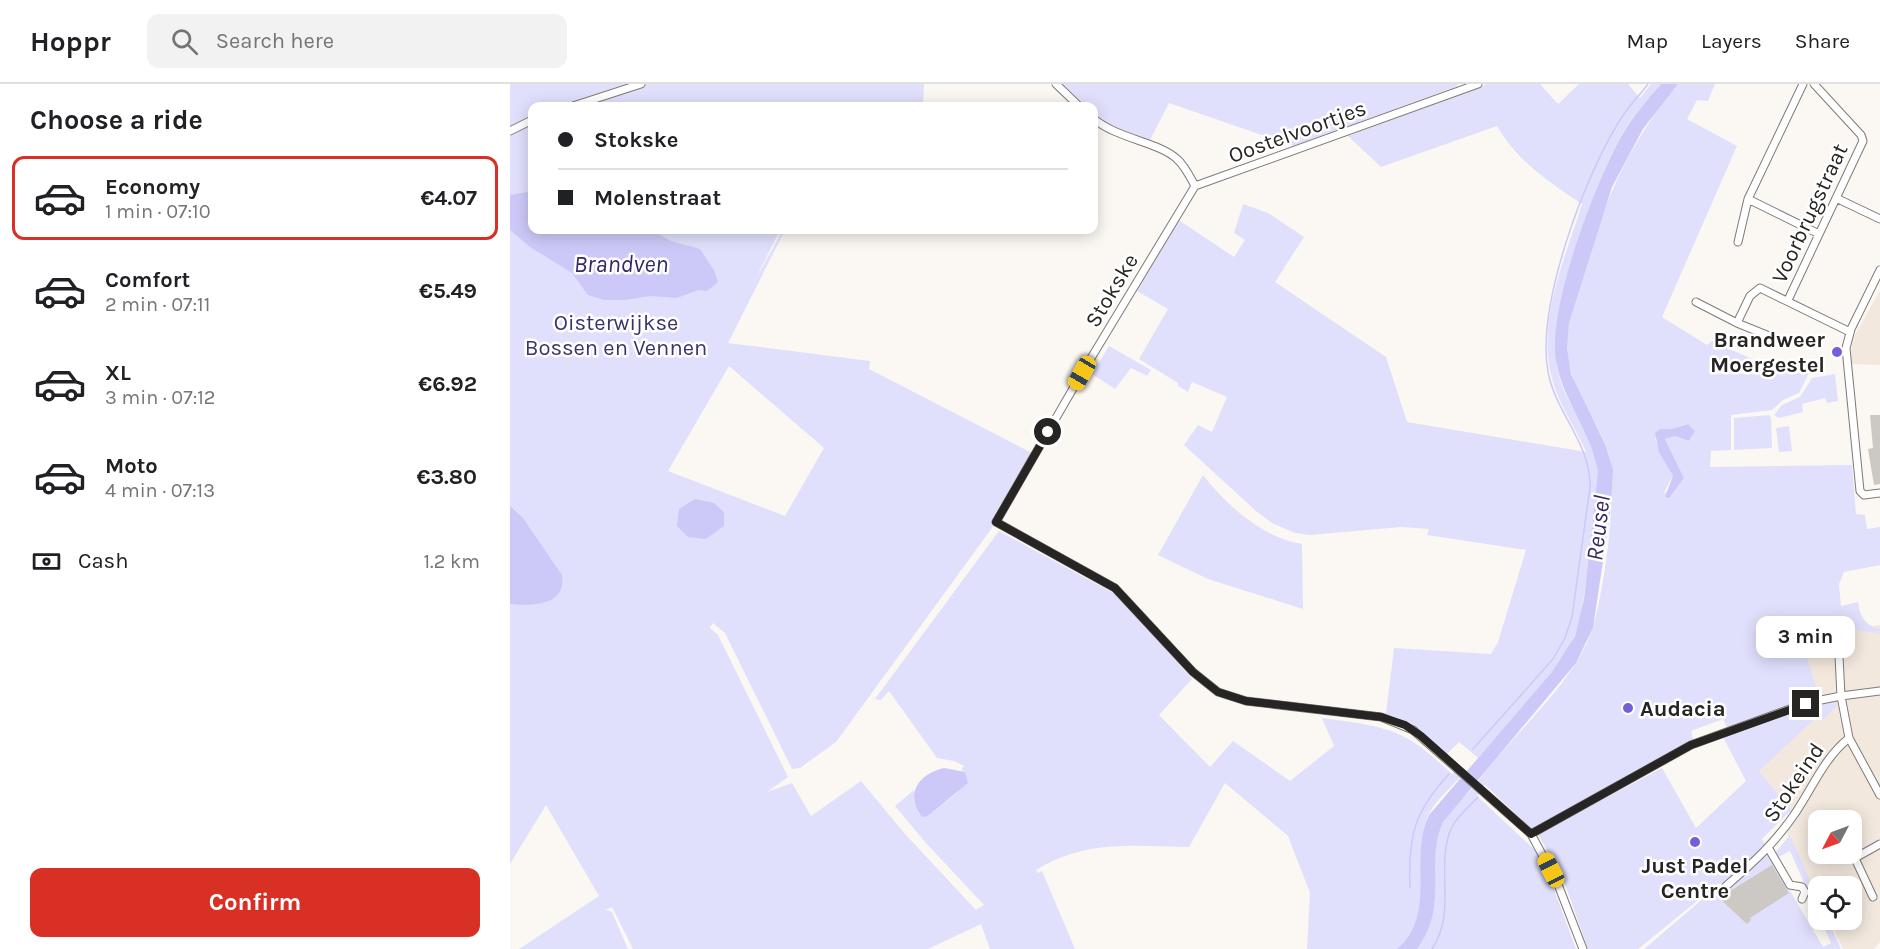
<!DOCTYPE html>
<meta charset="utf-8">
<style>
:root{--surface:#fff;--page:#f2f2f2;--text:#202124;--muted:#757577;--line:#e0e0e0;--accent:#d93025}
body{margin:0;font-family:Karla,sans-serif;background:var(--page);color:var(--text);height:100vh;display:flex;flex-direction:column;font-size:22px;white-space:nowrap}
*{box-sizing:border-box;margin:0}
p{font-size:20px;color:var(--muted)}
.icon{flex:none;width:33px;height:33px;fill:none;stroke:currentColor;stroke-width:2;stroke-linecap:round;stroke-linejoin:round}
.map{position:relative;flex:1;overflow:hidden}
.drawer{display:flex;flex-direction:column;background:var(--surface);width:510px}
.drawer>*{flex:none}
.banner{position:absolute;left:18px;top:18px;width:570px;height:132px;border-radius:12px;box-shadow:0 3px 15px #0003;display:grid;align-content:center;height:132px;padding:0 30px;background:var(--surface)}
.needle{width:39px;rotate:229deg}
.buttons{position:absolute;left:1298px;top:726px;display:grid;gap:12px}
.buttons a{display:grid;place-items:center;width:54px;height:54px;border-radius:12px;background:var(--surface);box-shadow:0 3px 15px #0003;font-size:30px}
.end{position:absolute;width:27px;height:27px;margin:-14px;border:8px solid #272524;background:#fff;box-shadow:0 0 0 3px #fff}
.from{border-radius:50%}
.bubble{position:absolute;height:42px;border-radius:12px;background:var(--surface);box-shadow:0 3px 15px #0003;font-size:20px;font-weight:700;line-height:42px;text-align:center}
.car{position:absolute;width:18px;height:36px;margin:-18px -9px;border-radius:8px;box-shadow:0 0 4px 2px #0007;background:linear-gradient(#f5c518 24%,#345 0 40%,#f5c518 0 76%,#345 0 86%,#f5c518 0)}
.banner b{display:flex;align-items:center;gap:21px;height:57px;font-size:22px}
.banner b+b{border-top:2px solid var(--line)}
.banner i{width:15px;height:15px;background:var(--text)}
ul{padding:0;list-style:none}
li{display:flex;align-items:center;gap:18px;height:84px;margin:0 12px 9px;padding:0 18px;border:3px solid transparent;border-radius:12px}
li div{flex:1}
li b{display:block;font-size:22px}
li em{font-style:normal;font-weight:700}
li.active{border-color:var(--accent)}
li>.icon{width:54px;height:54px;stroke-width:1.5}
h2{padding:0 30px;font-size:27px;line-height:72px}
.pay{display:flex;align-items:center;gap:15px;height:66px;padding:0 30px;font-size:22px}
.pay p{margin-inline-start:auto}
.button{display:flex;gap:12px;margin-top:auto;padding:12px 30px}
.button a{flex:1;height:69px;border-radius:12px;background:var(--accent);color:#fff;font-size:24px;font-weight:700;line-height:69px;text-align:center}
header{display:flex;align-items:center;gap:36px;box-sizing:border-box;height:84px;padding:0 30px;background:var(--surface);border-bottom:2px solid var(--line)}
header strong{font-size:28px}
nav{display:flex;gap:33px;margin-inline-start:auto;font-size:21px}
.search{width:420px;height:54px;background:var(--page);display:flex;align-items:center;gap:15px;box-sizing:border-box;padding:0 21px;border-radius:12px;color:var(--muted);font-size:22px}
main{display:flex;flex:1;min-height:0}
.map>svg:first-child{display:block}
.built{fill:#f2e8de;fill-rule:evenodd}
.green{fill:#e1e0fc;fill-rule:evenodd}
.water{fill:#ccc9f8}
.lines{fill:none;stroke-linecap:round;stroke-linejoin:round}
.stream{stroke:#ccc9f8;stroke-width:1.5}
.building{fill:#ccc8c3}
.street-casing{stroke:#7e7a76;stroke-width:9}
.street{stroke:#fff;stroke-width:7}
.route{stroke:#272524;stroke-width:8}
.poi-dot{fill:#755fd9;stroke:#fff;stroke-width:2}
.labels{text-anchor:middle;stroke-width:5;stroke-linejoin:round;paint-order:stroke}
.street-label{font-size:22px;fill:#272524;stroke:#fff}
.park-label{font-size:22px;fill:#3b336c;stroke:#fff}
.poi-label{font-size:22px;font-weight:bold;fill:#272524;stroke:#fff;text-anchor:end}
.water-label{font-size:24px;font-style:italic;fill:#332a62;stroke:#fff}
</style>
<header>
<strong>Hoppr</strong>
<div class="search"><svg class="icon" aria-label="search" viewBox="0 0 24 24"><circle cx="10" cy="10" r="6"/><path d="M15 15l6 6"/></svg>Search here</div>
<nav><a>Map</a><a>Layers</a><a>Share</a></nav>
</header>
<main>
<section class="drawer">
<h2>Choose a ride</h2>
<ul>
<li class="active"><svg class="icon" aria-label="car" viewBox="0 0 24 24"><path d="M5 17H2v-5l4-1 3-4h7l3 4 3 1v5h-3M9 17h6M6 11h13"/><circle cx="7" cy="17" r="2"/><circle cx="17" cy="17" r="2"/></svg><div><b>Economy</b><p>1 min · 07:10</p></div><em>€4.07</em></li>
<li><svg class="icon" aria-label="car" viewBox="0 0 24 24"><path d="M5 17H2v-5l4-1 3-4h7l3 4 3 1v5h-3M9 17h6M6 11h13"/><circle cx="7" cy="17" r="2"/><circle cx="17" cy="17" r="2"/></svg><div><b>Comfort</b><p>2 min · 07:11</p></div><em>€5.49</em></li>
<li><svg class="icon" aria-label="car" viewBox="0 0 24 24"><path d="M5 17H2v-5l4-1 3-4h7l3 4 3 1v5h-3M9 17h6M6 11h13"/><circle cx="7" cy="17" r="2"/><circle cx="17" cy="17" r="2"/></svg><div><b>XL</b><p>3 min · 07:12</p></div><em>€6.92</em></li>
<li><svg class="icon" aria-label="car" viewBox="0 0 24 24"><path d="M5 17H2v-5l4-1 3-4h7l3 4 3 1v5h-3M9 17h6M6 11h13"/><circle cx="7" cy="17" r="2"/><circle cx="17" cy="17" r="2"/></svg><div><b>Moto</b><p>4 min · 07:13</p></div><em>€3.80</em></li>
</ul>
<div class="pay"><svg class="icon" aria-label="cash" viewBox="0 0 24 24"><path d="M3 7h18v10H3z"/><circle cx="12" cy="12" r="2"/></svg>Cash<p>1.2 km</p></div>
<div class="button"><a>Confirm</a></div>
</section>
<div class="map">
<svg width="1370" height="865" viewBox="0 0 1370 865">
<rect width="100%" height="100%" fill="#fbf7f2"/>
<path class="built" d="M1370,206V281L1341,280L1342,256Z
M1370,541V858L1364,865H1333L1319,836H1341V802H1308V814L1277,749L1287,733L1248,686L1310,622L1289,555ZM1308,736H1341V770H1308Z"/>
<path class="green" d="M0,0H414L413,22H22V146H270L244,198L273,146H275L218,259L360,277L359,285L522,369L486,428L482,444L326,658L290,684L282,685L215,549L203,539L200,544L208,551L278,693L257,708L282,699L301,732L351,697L395,750L466,826L474,821L415,758L385,722L404,706V718L409,730L418,732L447,709L455,688L451,686L454,682L444,677L427,674L379,607L371,616L365,615L489,447L603,509L615,518L682,595L649,631L700,683L723,657L780,697L824,662L812,634C877,643 893,643 942,690L946,687L951,692C940,705 921,720 916,737C904,779 925,833 887,865H797L800,809L778,752L715,699L679,763C625,762 575,755 526,786L528,789L532,787L565,865H480L471,840L418,865H123L102,823L96,826L102,828L118,865H9L89,812L36,721L0,780ZM219,282L314,364L275,432L158,387Z
M552,0H947L948,2L784,62L659,19L639,58L600,42L584,28V22H577Z
M977,0H1030L1048,20L1069,0H1118L1130,14L1141,0H1151C1137,16 1123,32 1112,50C1083,102 1033,234 1049,292C1058,325 1086,353 1088,388C1090,404 1085,421 1083,437C1079,470 1076,503 1070,536C1056,586 1001,635 968,674L949,658L936,671L899,641L878,633L755,615L876,629L884,564L981,570L988,558L1016,466L917,451L919,445L891,443L800,451L785,449L762,439L746,427L674,361L688,341L702,348L717,313L682,298L678,308L668,302V299L629,275L658,225L627,207L667,135L724,173L735,156L724,149L733,120L758,129L794,153L765,198L876,273L897,338L1076,368C1066,344 1050,323 1043,298C1025,239 1055,175 1072,120C1040,99 1007,77 987,42L871,83L838,52Z
M1168,0H1205L1198,17L1187,16L1177,35L1227,62L1152,233L1197,261L1202,257L1242,275L1204,283V290L1299,289L1289,309L1273,316L1262,326L1221,331V366L1201,367L1200,383L1342,381L1346,430L1355,431L1357,445L1370,443V481L1334,488L1329,500L1331,522L1348,518C1350,533 1355,541 1370,545V550L1335,544V547L1291,556L1309,612L1218,645L1213,635L1181,647L1184,658L1023,746L975,701L972,704L967,699C1001,651 1066,599 1083,543C1094,507 1110,398 1097,364C1085,333 1062,307 1058,273C1054,244 1064,216 1073,189C1095,116 1119,59 1168,0ZM1177,340L1185,347L1179,357L1165,352L1155,355L1174,394L1153,410L1163,392L1145,355L1150,345H1161Z
M599,262L641,286L637,292L621,284L605,305L582,290Z
M1325,290L1328,317L1317,319L1315,314L1292,320L1293,328L1269,334L1264,331L1272,321L1290,313L1302,294Z
M1259,331L1261,334L1262,364L1224,366V334Z
M1279,342L1282,367L1269,368L1266,344Z
M693,391C716,421 753,454 792,460L793,525L698,495L648,471Z
M1326,618L1327,622L1312,637L1307,633L1249,687L1283,728H1279L1252,755L1255,761L1216,799L1208,800L1128,865H1078L1055,800L1028,750L1152,684L1186,744L1236,697L1213,653L1304,621Z
M963,704L969,709L967,712L1027,768L1039,792L1066,865H907C939,821 915,787 931,743C936,728 952,715 963,704Z
M1280,751L1308,814V830L1280,767L1267,774L1264,770Z
M1258,769L1313,863L1321,859L1311,836H1318L1331,865H1134L1208,802L1218,803Z"/>
<path class="water" d="M1151,0H1168L1133,45L1102,103L1059,239L1057,264L1061,290L1096,362L1103,386L1101,423L1083,544L1066,579L933,738C914,782 940,821 907,865H887C928,830 898,774 919,731L1042,588L1065,552L1074,515L1088,388C1082,349 1053,317 1046,277C1037,225 1085,98 1112,51C1123,32 1137,16 1151,0Z
M22,107V146H141L161,157L190,165L204,186L208,198L197,207L188,206L167,214L140,212L115,216H94L78,211L62,189L20,163L0,146V111Z
M1178,340L1185,347L1179,357L1165,352L1155,355L1174,394L1159,414L1155,413L1163,392L1149,368L1145,349L1150,345H1161Z
M185,415L204,419L214,428V442L196,455L178,453L167,442L169,425Z
M0,422L13,434L52,491C57,523 20,522 0,520Z
M434,684L455,688L458,699L418,732L412,733C394,710 409,690 434,684Z"/>
<g class="lines">
<path class="stream" d="M963,665L1043,575L1055,554L1062,533L1080,403C1081,359 1046,330 1038,288C1026,222 1074,93 1110,36C1118,23 1129,12 1138,0
M900,803C898,752 904,728 939,690
M922,865C946,829 927,788 939,750C943,736 958,724 968,713"/>
</g>
<path class="building" d="M1360,331H1370V400L1364,401L1358,365L1363,364Z
M1262,781L1279,809L1240,834L1241,836L1237,840L1209,814Z"/>
<g class="lines">
<defs>
<path id="street" d="M546,0L569,22
M1293,0L1238,115L1309,150
M63,22L131,0
M584,35C608,55 649,58 667,75C675,82 680,93 685,102L572,289L486,438L605,504L683,588L708,608L736,617L871,633L903,646L1021,750L1047,798L1073,865
M0,47L22,36
M685,102L968,0
M1326,114L1370,135
M1228,158L1238,115
M1370,186L1341,245L1336,264L1350,407L1354,411L1370,409
M1278,216L1353,57L1351,51L1304,0
M1186,218L1227,239L1274,258
M1227,239L1240,212L1250,204L1340,248
M1370,607L1331,612L1339,654L1370,711
M1325,731L1327,736
M1021,750L1181,661L1296,619L1331,612L1328,552
M1259,765L1280,801L1292,803L1295,808L1292,815
M1341,766L1363,813
M1345,774L1370,760
M1216,802C1243,779 1266,758 1286,728C1303,703 1314,674 1339,654"/>
</defs>
<use href="#street" class="street-casing"/>
<use href="#street" class="street"/>
</g>
<g class="lines">
<path class="route" d="M538,348L486,438L605,504L683,588L708,608L736,617L871,633L895,641L911,652L1021,750L1181,661L1296,620"/>
</g>
<g class="poi-dot">
<circle cx="1327" cy="268" r="6"/>
<circle cx="1118" cy="624" r="6"/>
<circle cx="1185" cy="758" r="6"/>
</g>
<g class="labels">
<g class="street-label">
<text transform="translate(787 47) rotate(-20)" y="8">Oostelvoortjes</text>
<text transform="translate(1299 129) rotate(-65)" y="8">Voorbrugstraat</text>
<text transform="translate(601 206) rotate(-59)" y="8">Stokske</text>
<text transform="translate(1283 698) rotate(-56)" y="8">Stokeind</text>
</g>
<g class="park-label">
<text x="106" y="246">Oisterwijkse<tspan x="106" dy="25">Bossen en Vennen</tspan></text>
</g>
<g class="poi-label">
<text x="1315" y="263">Brandweer<tspan x="1315" dy="25">Moergestel</tspan></text>
<text x="1130" y="632" text-anchor="start">Audacia</text>
<text x="1185" y="789" text-anchor="middle">Just Padel<tspan x="1185" dy="25">Centre</tspan></text>
</g>
<g class="water-label">
<text x="111" y="188">Brandven</text>
<text transform="translate(1088 444) rotate(-83)" y="8">Reusel</text>
</g>
</g>
</svg>
<div class="buttons">
<a><svg class="needle" viewBox="-14 -14 28 28"><path d="M0-13l5 13h-10z" fill="#e53935"/><path d="M0 13l5-13h-10z" fill="#757577"/></svg></a>
<a><svg class="icon" aria-label="locate" viewBox="0 0 24 24"><circle cx="12" cy="12" r="6"/><path d="M12 2v4M12 18v4M2 12h4M18 12h4"/></svg></a>
</div>
<i class="end from" style="left:538px;top:348px"></i>
<i class="end" style="left:1296px;top:620px"></i>
<div class="bubble" style="left:1246px;top:532px;width:99px">3 min</div>
<i class="car" style="left:572px;top:289px;rotate:210deg"></i>
<i class="car" style="left:1041px;top:786px;rotate:333deg"></i>
<div class="banner">
<b><i class="from"></i>Stokske</b>
<b><i></i>Molenstraat</b>
</div>
</div>
</main>
